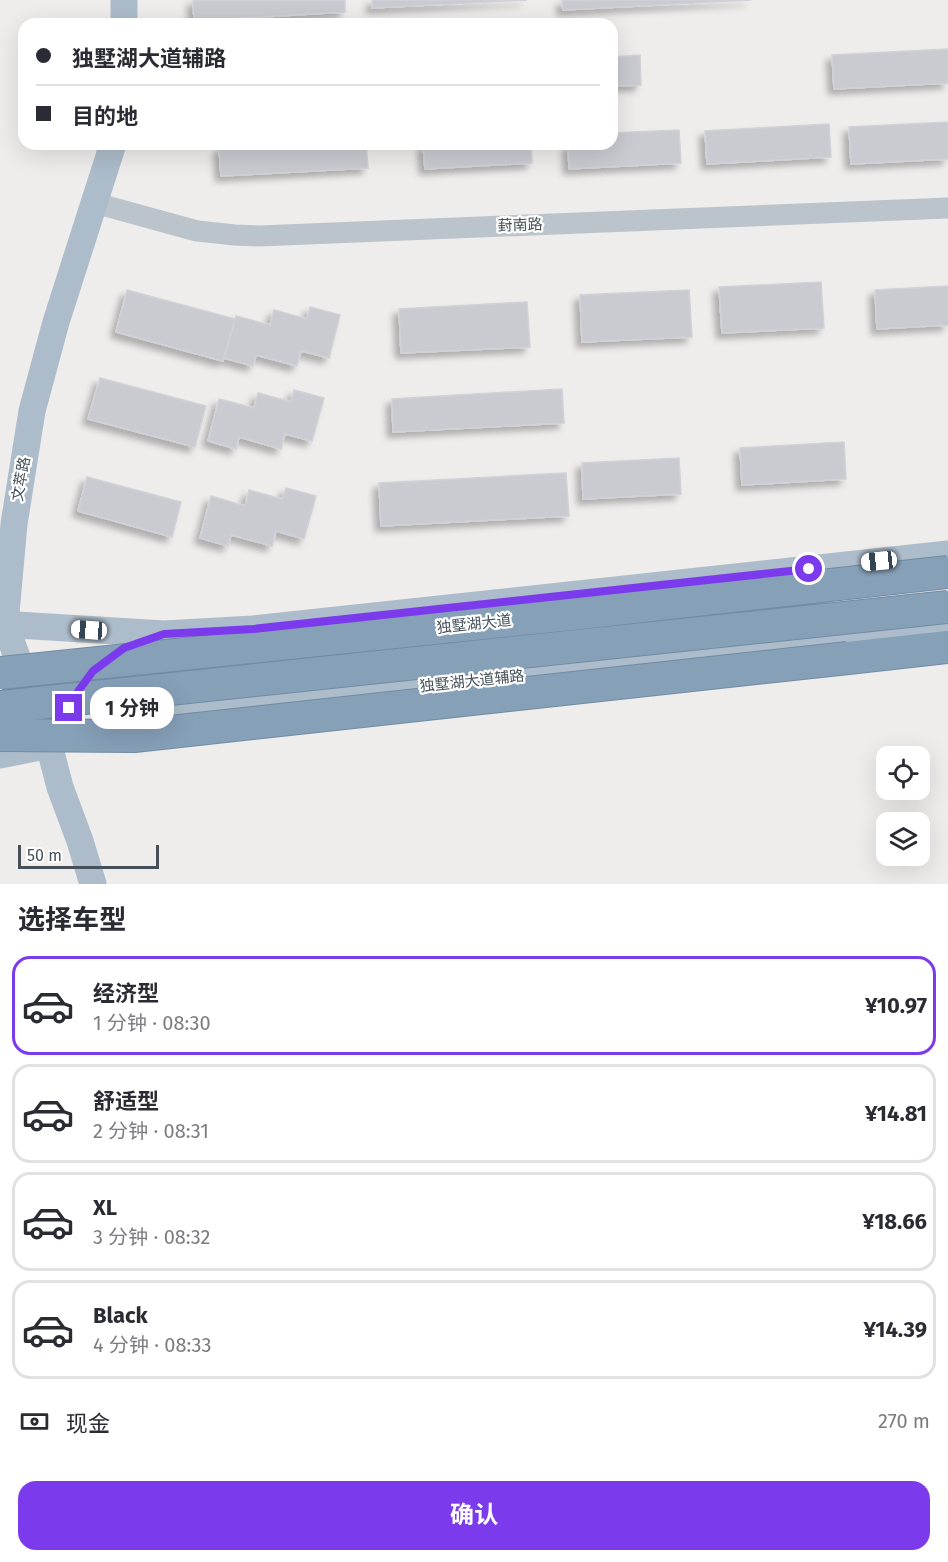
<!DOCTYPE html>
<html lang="zh">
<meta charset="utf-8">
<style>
:root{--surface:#fff;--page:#f2f2f3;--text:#2b2b33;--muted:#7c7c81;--line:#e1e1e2;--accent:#7c3aed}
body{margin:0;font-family:"Fira Sans","Noto Sans SC",sans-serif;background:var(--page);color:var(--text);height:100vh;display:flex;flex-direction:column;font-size:22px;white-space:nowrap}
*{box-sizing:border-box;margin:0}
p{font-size:20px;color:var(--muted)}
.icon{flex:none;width:33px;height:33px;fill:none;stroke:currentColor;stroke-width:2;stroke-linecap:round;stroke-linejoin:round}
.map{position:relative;height:884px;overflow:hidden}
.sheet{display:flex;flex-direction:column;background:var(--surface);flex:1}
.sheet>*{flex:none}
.hud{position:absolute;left:18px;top:18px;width:600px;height:132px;border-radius:18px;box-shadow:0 6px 24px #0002;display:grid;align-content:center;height:132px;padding:0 18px;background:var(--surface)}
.fabs{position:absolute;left:876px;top:746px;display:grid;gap:12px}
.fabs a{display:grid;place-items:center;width:54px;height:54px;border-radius:12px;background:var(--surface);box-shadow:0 6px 24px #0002;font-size:30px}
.scale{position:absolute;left:18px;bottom:15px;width:141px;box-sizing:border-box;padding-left:6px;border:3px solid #455058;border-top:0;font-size:16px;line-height:21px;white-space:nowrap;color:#455058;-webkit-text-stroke:4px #fff;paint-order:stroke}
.end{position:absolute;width:27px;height:27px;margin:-14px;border:8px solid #7c3aed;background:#fff;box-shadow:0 0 0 3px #fff}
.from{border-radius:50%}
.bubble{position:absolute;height:42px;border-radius:18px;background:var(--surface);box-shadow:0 6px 24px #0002;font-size:20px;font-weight:700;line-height:42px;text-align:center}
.car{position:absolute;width:18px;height:36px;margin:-18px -9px;border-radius:8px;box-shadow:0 0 4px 2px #0007;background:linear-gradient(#fff 24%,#345 0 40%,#fff 0 76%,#345 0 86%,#fff 0)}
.hud b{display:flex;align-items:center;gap:21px;height:57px;font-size:22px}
.hud b+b{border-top:2px solid var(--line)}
.hud i{width:15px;height:15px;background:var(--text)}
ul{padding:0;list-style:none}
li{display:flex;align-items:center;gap:18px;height:99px;margin:0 12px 9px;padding:0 6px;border:3px solid var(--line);border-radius:18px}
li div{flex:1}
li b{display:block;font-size:22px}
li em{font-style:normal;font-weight:700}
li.current{border-color:var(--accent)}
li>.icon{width:54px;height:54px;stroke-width:1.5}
h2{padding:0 18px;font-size:27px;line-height:72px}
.pay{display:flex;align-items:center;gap:15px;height:66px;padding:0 18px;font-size:22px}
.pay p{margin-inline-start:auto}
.primary-button{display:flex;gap:12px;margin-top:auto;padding:12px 18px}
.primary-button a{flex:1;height:69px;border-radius:18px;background:var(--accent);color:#fff;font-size:24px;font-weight:700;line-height:69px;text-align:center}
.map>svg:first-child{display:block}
.building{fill:#c9cbd1;stroke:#d0d2d7;stroke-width:1.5;filter:url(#shadow)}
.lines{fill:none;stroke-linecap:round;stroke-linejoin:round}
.highway-casing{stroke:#718ba4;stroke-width:34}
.minor{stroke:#bbc4cb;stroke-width:21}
.major{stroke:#adbcca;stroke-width:27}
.highway{stroke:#86a0b8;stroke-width:32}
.highway-bridge-casing{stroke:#718ba4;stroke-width:34;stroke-linecap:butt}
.highway-bridge{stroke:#86a0b8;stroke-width:32}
.route{stroke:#7c3aed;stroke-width:8}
.labels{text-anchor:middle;stroke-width:4.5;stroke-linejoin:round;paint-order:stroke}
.street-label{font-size:15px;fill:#455058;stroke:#fff}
</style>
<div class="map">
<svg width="948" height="884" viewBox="0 0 948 884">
<defs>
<filter id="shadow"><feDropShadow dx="-5.5" dy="5.5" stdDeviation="3" flood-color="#0004"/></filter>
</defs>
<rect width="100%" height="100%" fill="#efecec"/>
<path class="building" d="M193,0H345V12L194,21Z
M372,0H527L372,8Z
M562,0H751L563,10Z
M948,49V83L834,89L832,55Z
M640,55L641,85L612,86V57Z
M948,122V159L851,164L849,127Z
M829,124L831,157L707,164L705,131Z
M679,130L681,163L569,169L568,144H612V133Z
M273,144H366L368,168L221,176L219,147Z
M423,144H531L532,163L425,169Z
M821,282L824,328L722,333L719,287Z
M948,286V325L877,329L875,290Z
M127,290L235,319L223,361L116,332Z
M689,290L692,337L582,342L580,295Z
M527,302L530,347L401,353L399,309Z
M310,307L340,315L329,358L301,351L297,366L256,355L253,366L224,358L236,316L270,325L274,310L307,319Z
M100,378L206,406L195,447L88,419Z
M562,389L564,423L393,432L392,399Z
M294,390L324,398L312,441L285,434L281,449L239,437L236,449L208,441L219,399L254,408L258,393L291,402Z
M844,442L846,479L742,485L740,448Z
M679,458L681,494L583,499L582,463Z
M566,473L569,516L381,526L379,483Z
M87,477L181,502L172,537L78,511Z
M286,488L316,496L304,539L276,531L272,546L231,535L228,546L200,538L211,496L245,506L249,490L282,499Z"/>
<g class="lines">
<defs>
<path id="highway" d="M848,658L948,647"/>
</defs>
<use href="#highway" class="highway-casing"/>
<path class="minor" d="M95,203L197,231L235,235L259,236L948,208"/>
<path class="major" d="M124,24V0
M0,624L164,634L253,629L948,554
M175,719L219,710L251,706L948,627
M0,755L55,744
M93,884L80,841L60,787L49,745L5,624L14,524L32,411L56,322L113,144"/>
<use href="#highway" class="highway"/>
<defs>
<path id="highway-bridge" d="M0,673L580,613L948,572
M0,707L948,607
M0,735L134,736L848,658"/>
</defs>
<use href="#highway-bridge" class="highway-bridge-casing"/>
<use href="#highway-bridge" class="highway-bridge"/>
</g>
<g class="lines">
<path class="route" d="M69,708L79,690L93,671L124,648L164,634L253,629L809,569"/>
</g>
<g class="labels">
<g class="street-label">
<text transform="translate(520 225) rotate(-2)" y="5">葑南路</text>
<text transform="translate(21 479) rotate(-80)" y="5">文萃路</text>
<text transform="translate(474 624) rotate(-6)" y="5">独墅湖大道</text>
<text transform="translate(472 681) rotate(-6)" y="5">独墅湖大道辅路</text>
</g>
</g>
</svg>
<div class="fabs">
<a><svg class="icon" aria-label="locate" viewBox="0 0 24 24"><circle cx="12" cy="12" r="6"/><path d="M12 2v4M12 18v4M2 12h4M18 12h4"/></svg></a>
<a><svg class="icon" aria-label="layers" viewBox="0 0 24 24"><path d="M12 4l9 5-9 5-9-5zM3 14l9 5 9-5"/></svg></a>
</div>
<div class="scale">50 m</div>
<i class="end from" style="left:809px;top:569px"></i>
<i class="end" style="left:69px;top:708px"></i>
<div class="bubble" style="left:90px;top:687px;width:84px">1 分钟</div>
<i class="car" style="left:879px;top:561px;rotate:264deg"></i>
<i class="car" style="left:89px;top:630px;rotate:274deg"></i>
<div class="hud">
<b><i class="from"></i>独墅湖大道辅路</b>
<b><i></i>目的地</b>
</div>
</div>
<section class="sheet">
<h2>选择车型</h2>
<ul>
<li class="current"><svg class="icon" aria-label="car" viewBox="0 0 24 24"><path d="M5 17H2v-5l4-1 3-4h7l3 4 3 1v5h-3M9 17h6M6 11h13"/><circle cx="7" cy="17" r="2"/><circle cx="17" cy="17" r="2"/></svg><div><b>经济型</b><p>1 分钟 · 08:30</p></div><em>¥10.97</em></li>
<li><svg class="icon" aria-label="car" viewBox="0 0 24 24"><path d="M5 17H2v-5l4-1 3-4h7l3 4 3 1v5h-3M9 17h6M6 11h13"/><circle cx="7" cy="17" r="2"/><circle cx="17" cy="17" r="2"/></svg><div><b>舒适型</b><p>2 分钟 · 08:31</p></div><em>¥14.81</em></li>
<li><svg class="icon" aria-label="car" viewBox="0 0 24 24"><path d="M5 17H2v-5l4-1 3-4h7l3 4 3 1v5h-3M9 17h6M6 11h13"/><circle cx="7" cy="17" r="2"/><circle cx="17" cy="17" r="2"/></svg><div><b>XL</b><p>3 分钟 · 08:32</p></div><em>¥18.66</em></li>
<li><svg class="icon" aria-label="car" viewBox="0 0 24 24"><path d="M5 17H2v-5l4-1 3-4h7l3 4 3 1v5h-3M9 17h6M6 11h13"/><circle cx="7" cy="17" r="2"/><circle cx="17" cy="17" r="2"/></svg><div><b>Black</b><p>4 分钟 · 08:33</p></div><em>¥14.39</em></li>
</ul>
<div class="pay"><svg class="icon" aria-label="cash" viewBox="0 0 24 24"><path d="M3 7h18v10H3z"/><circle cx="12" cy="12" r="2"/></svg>现金<p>270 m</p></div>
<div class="primary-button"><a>确认</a></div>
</section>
